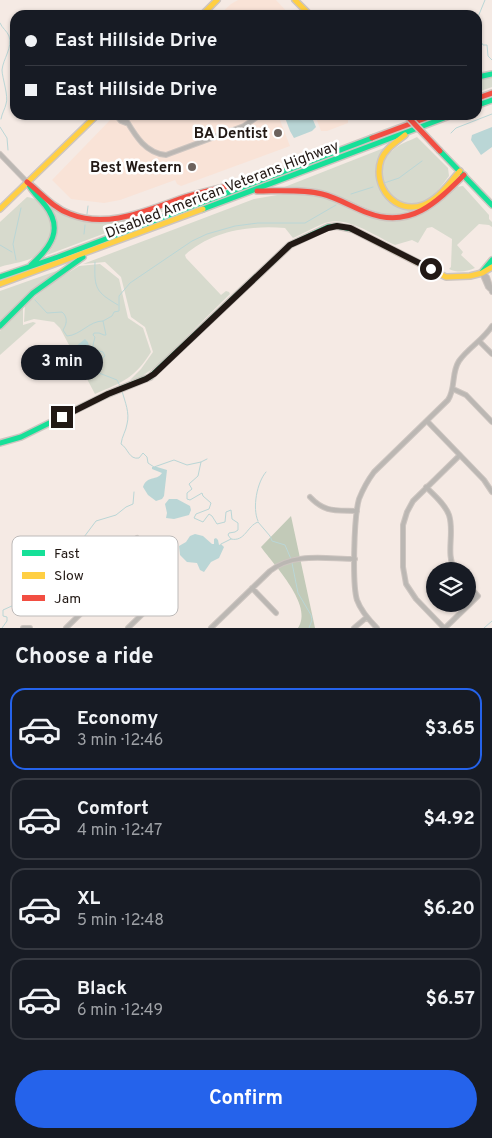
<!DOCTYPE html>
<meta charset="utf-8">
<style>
:root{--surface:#171b24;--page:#20242c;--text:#f1f3f6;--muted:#9ea1a6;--line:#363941;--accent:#2563eb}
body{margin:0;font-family:Overpass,sans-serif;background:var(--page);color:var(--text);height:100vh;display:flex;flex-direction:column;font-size:19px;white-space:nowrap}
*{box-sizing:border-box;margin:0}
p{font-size:16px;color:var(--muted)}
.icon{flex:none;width:28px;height:28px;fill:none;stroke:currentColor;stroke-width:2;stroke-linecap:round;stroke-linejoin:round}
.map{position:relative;height:628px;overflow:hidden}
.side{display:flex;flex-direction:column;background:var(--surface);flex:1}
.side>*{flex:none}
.top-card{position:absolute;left:10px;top:10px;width:472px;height:110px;border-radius:15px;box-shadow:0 1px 4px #0004;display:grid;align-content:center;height:110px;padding:0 15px;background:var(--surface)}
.controls{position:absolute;left:426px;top:562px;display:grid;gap:10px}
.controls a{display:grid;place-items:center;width:50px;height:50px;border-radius:50%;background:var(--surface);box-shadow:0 1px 4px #0004;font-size:25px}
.end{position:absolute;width:22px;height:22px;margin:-11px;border:6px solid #221915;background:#fff;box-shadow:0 0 0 2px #fff}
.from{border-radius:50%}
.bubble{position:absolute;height:35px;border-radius:18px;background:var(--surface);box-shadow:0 1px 4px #0004;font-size:16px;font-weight:700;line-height:35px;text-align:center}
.top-card b{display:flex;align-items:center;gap:18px;height:48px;font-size:19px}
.top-card b+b{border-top:1px solid var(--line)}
.top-card i{width:12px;height:12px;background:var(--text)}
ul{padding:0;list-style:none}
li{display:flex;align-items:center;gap:15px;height:82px;margin:0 10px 8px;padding:0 5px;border:2px solid var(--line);border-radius:15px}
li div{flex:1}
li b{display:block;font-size:19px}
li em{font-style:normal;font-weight:700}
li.on{border-color:var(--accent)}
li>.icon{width:45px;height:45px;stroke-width:1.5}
h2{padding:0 15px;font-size:22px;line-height:60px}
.action{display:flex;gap:10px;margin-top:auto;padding:10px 15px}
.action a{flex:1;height:58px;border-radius:30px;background:var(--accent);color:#fff;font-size:20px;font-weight:700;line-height:58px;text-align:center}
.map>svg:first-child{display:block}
.built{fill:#f9e3d7}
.green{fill:#d7dacd}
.forest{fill:#c2cab8}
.water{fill:#bad6d6}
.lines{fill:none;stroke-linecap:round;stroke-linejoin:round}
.stream{stroke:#bad6d6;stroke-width:1}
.street-casing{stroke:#cdc5c0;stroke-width:6}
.fast-casing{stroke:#cdc5c0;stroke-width:8}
.slow-casing{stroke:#cdc5c0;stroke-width:8}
.jam-casing{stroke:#cdc5c0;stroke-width:8}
.street{stroke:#bbb7b3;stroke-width:4}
.fast{stroke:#16e098;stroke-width:5}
.slow{stroke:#ffcf43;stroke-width:5}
.jam{stroke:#f24e42;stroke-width:5}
.jam-bridge-casing{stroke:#cdc5c0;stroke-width:8;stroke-linecap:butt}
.jam-bridge{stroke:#f24e42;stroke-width:5}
.route{stroke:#221915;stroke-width:6}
.poi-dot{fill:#6c625d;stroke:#fff;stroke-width:2}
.labels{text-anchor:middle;stroke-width:5;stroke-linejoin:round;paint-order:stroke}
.poi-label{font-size:15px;font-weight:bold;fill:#221915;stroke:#fff;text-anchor:end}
.street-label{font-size:15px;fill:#221915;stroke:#fff}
.key{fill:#fff;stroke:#bdbab9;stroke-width:1}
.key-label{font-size:14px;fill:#221915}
</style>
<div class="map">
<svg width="492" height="628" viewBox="0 0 492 628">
<rect width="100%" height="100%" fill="#f5eae4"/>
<path class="built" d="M238,0H276L290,15H219L231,4Z
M115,115H278L290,146L181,186L177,184L175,180L120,200L104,203L71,199L52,180Z
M315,115H362L348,120V123L327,131H321Z"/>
<path class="green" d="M492,76V87L478,92V79Z
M417,137L448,168L449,176C442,185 435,196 425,201C393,216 365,171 393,150C399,144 409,141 417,137Z
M389,146L376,173L394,204L421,207C392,226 376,210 348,201C327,194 304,192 282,188Z
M463,186L489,215V219L492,222V227L489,225L479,224L457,245L463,252L461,255L475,268C466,272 458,273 449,269L451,267L452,239L432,227L427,228L418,243L412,240L395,245C377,237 349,217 329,222C319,224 303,234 293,238L285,228C250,225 211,231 185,255L186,258L221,295L226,291L229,292L230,294L158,365L138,379L130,380L141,369L153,352L145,327L131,317L121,277L105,262L83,264L254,199L283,194L316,195L395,221C422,218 437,205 455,187Z
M210,192L212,193L47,255C56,243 61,231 55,216C54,212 51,208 50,205C87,232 112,223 152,210C171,204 191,198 210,192Z
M27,197C53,200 60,242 38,255C28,262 12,263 0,267V222Z
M100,264L119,279L128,318L143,328L151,352C135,378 123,382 95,394L60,328L54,322L34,319L24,322L25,305L55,281L79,266Z
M62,269L0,324V291Z
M23,306V325L33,322L36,323L0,355V331Z"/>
<path class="forest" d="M291,516L315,628H298C314,606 274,565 261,547Z"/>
<path class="water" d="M284,115H311L316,127L312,131L294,138L290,131Z
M492,127V147L481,155L471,140L472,135Z
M85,339L88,342L91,355L88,360L83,361L77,357L75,347Z
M152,467H157L167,470L164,496L162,499L156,501L148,495L143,487C147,475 157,481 162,473L152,469Z
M169,499H177L190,506L191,510L189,515L174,519L166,518L167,513L165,504Z
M195,534L203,536L212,544H214V539L216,538L218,540L219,545L221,544L224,547L219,558L211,562L204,572L200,570L197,563L187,562L180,555L179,546L186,542L190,536Z"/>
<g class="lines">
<path class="stream" d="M478,17L485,0
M0,23C2,28 7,31 9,36C13,47 3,59 2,70C2,77 9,97 6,104C5,109 2,113 1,119
M478,37L483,45H487L488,56L492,60
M0,127L7,138L8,150
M451,133L456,128L492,114
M384,183L399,178L422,161
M351,194L373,187
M87,214L88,206
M84,234L85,225
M0,245L12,252
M16,260L13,244L21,208
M95,262C94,289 96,292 118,305
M35,300L47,313L62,312C68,317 67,324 63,330L67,336C81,335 89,321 103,321L106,335H104L99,333H94L93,335L95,337L93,345L95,350L103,352L105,356L92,365L99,373L117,380L121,388
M103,321L112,316L114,312L119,311V296L130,283L192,241L207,234L235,226L258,223H305L336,205
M122,391C125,402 130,413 127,424C126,431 122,436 121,444C128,448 129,460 139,458L143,453L147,457L148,463L154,467L174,460L187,465L201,462L198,476L189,484L192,489L187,493V499L190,500L202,493L203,496L211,503L209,509L196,514L194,518L203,522L209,514L212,516L217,524L225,522L226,512L231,510L232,519L238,523V530L235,532L229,533L228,535L231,539C245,542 247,526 258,522L270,536L272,541L285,545L291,559
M201,462L207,459
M258,521C252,508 257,482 266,472
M221,544L231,539
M292,563L298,593L311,615L312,620L309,628
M2,628L7,621V617L3,616V610L14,605L24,590L37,583L42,573L56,565L69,546L84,537L96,521L116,515L126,507L133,504L134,492
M484,628L492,621"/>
<defs>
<path id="street" d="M116,115L121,121L126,123
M123,115C133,131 143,153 166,155L244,126L260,115
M0,154L27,182
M482,272L487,277L492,292
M482,273L488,287L490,289
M479,341L492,354
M453,389L466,395L492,422
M427,421L484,480L492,492
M426,487C434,495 445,504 449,515C455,533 445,553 455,571
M310,497C325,513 336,510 357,511
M97,565L113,582
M252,588L276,613
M64,597L80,614
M23,628H30
M66,628L139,557L145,554
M128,628L164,593L137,538
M211,628L270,571C294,552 326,559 355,559
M354,628L367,617
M377,628C369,620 361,611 357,600C352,584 354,516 359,499C363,489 368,480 374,472L448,400C456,388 451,373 459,361C468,348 483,340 492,326
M444,628L416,599L406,584L403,567V525L407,512L413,501L460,455
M445,628L478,596L468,585"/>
<path id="fast" d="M478,77L492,74
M478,105L492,100
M440,151L492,205
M28,183C32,192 39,197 45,205C64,229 51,247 31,265
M203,209L452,115
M482,272L492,260
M0,277L58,257L372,138
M0,326L33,293L83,257
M0,443L21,437L108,394L150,377L290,245L328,227L337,226L352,229"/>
<path id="slow" d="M295,0L310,15
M202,15L217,0
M405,135C396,142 385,149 381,160C372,186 395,215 423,205C439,199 449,183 460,171
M0,209L97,115
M352,229L446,277L470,276L482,273L492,267
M0,284L203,209"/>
<path id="jam" d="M478,98L492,93
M372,138L434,115
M27,182C41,193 53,208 70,214C110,230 151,208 189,196C209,190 229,186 249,181
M257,191C278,191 301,189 322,194C338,198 352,207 368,213C410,229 436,203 464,175"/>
</defs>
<use href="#street" class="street-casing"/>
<use href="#fast" class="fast-casing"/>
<use href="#slow" class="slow-casing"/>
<use href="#jam" class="jam-casing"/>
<use href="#street" class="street"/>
<use href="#fast" class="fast"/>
<use href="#slow" class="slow"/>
<use href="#jam" class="jam"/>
<defs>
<path id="jam-bridge" d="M406,115L440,151"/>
</defs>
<use href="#jam-bridge" class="jam-bridge-casing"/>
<use href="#jam-bridge" class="jam-bridge"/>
</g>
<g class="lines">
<path class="route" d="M62,417L108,394L146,379L154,374L290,245L328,228L337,226L350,228L431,269"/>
</g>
<g class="poi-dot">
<circle cx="278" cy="133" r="5"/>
<circle cx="192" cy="167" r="5"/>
</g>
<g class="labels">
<g class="poi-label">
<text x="268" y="138">BA Dentist</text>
<text x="182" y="172">Best Western</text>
</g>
<g class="street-label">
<text transform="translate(222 189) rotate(-21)" y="5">Disabled American Veterans Highway</text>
</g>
</g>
<rect x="12" y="536" width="166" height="80" rx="8" class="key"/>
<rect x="22" y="550" width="23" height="6" fill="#16e098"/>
<rect x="22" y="572" width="23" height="7" fill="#ffcf43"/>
<rect x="22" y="595" width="23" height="6" fill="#f24e42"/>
<g class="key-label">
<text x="54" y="558">Fast</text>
<text x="54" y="580">Slow</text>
<text x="54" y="603">Jam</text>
</g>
</svg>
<div class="controls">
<a><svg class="icon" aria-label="layers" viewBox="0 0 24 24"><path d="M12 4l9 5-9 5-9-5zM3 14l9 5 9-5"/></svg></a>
</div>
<i class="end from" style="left:431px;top:269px"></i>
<i class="end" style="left:62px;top:417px"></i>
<div class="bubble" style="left:21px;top:345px;width:82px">3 min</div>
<div class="top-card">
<b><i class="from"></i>East Hillside Drive</b>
<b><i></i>East Hillside Drive</b>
</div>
</div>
<section class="side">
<h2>Choose a ride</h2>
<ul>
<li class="on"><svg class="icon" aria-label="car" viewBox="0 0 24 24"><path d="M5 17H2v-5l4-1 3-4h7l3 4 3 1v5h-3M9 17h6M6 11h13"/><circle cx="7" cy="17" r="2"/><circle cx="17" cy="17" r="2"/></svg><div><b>Economy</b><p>3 min · 12:46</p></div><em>$3.65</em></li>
<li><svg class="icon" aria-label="car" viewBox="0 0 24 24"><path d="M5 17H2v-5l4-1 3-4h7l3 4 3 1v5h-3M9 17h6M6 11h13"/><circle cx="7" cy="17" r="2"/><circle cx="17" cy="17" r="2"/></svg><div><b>Comfort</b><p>4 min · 12:47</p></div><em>$4.92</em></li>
<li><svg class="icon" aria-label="car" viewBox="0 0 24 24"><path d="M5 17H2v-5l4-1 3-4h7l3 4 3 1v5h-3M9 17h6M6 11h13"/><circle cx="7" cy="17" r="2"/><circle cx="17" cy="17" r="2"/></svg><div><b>XL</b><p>5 min · 12:48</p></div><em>$6.20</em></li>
<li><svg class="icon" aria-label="car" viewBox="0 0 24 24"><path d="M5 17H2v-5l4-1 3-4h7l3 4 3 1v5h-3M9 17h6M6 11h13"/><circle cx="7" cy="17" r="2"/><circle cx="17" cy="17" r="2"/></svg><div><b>Black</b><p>6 min · 12:49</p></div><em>$6.57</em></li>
</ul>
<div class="action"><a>Confirm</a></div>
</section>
